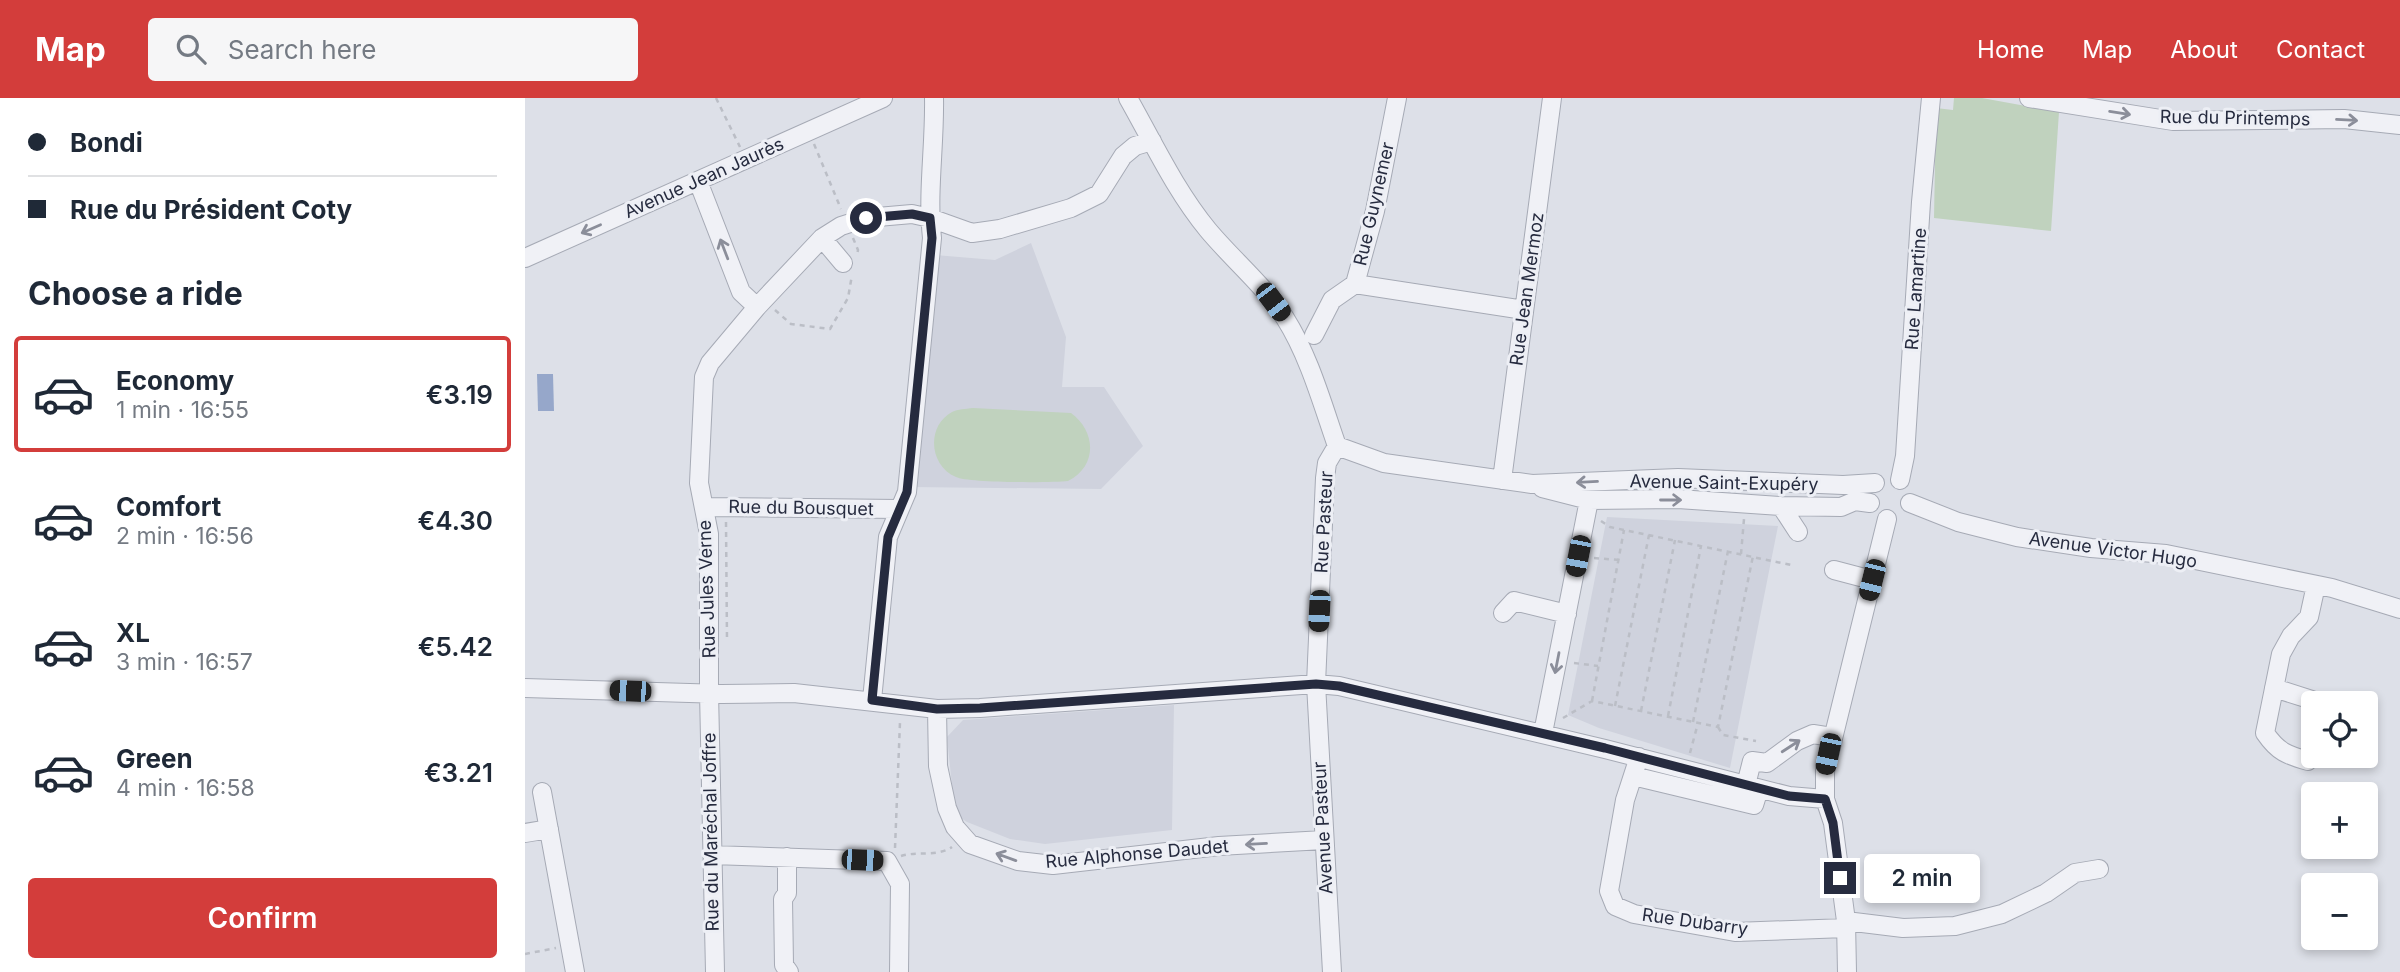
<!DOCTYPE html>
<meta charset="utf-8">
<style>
:root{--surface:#fff;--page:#f6f6f7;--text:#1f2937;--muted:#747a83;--line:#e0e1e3;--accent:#d33d3b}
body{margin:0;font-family:Inter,sans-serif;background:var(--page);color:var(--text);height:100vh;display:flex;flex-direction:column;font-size:26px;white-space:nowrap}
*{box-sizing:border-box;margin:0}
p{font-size:23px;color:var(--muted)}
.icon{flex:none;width:38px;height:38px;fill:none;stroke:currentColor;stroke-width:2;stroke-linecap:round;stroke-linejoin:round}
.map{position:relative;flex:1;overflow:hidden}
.drawer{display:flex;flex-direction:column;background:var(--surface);width:525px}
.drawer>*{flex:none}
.hud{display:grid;align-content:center;height:154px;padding:0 28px;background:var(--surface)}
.tools{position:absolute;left:1776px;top:593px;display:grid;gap:14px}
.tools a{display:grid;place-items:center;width:77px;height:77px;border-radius:7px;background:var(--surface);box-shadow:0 4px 10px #0003;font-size:35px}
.end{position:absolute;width:32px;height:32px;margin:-16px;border:9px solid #262b3f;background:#fff;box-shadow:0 0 0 4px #fff}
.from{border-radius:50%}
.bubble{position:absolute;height:49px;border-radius:7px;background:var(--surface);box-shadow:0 4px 10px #0003;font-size:23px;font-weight:600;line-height:49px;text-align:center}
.car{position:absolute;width:21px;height:42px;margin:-21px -10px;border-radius:9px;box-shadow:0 0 5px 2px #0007;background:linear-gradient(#222 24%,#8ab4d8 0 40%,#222 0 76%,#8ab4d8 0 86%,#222 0)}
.hud b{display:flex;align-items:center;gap:24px;height:66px;font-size:26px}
.hud b+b{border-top:2px solid var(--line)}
.hud i{width:18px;height:18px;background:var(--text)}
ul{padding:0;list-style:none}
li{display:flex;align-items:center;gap:21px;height:116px;margin:0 14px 10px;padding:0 14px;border:4px solid transparent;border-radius:7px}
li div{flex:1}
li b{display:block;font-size:26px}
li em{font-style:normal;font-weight:600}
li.active{border-color:var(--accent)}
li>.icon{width:63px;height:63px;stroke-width:1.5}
h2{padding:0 28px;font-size:32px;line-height:84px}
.primary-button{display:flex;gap:14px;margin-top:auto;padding:14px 28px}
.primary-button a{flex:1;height:80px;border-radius:7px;background:var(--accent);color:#fff;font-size:28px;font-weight:600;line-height:80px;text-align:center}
header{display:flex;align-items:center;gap:42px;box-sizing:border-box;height:98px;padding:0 35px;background:var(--accent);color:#fff}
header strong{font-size:33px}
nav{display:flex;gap:38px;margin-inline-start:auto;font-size:24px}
.search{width:490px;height:63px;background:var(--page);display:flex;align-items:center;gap:18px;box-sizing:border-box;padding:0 24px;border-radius:7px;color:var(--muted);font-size:26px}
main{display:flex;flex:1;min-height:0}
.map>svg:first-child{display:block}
.built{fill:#cfd2dd}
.green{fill:#c0d2be}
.water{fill:#96a7ca}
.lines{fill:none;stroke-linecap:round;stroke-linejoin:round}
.minor-casing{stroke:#a6aab5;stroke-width:20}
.path{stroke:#bbbec6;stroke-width:2.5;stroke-dasharray:5 5;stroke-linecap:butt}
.minor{stroke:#f0f1f6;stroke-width:18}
.oneway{stroke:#8b8e9a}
.route{stroke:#262b3f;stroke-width:9}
.labels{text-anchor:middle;stroke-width:6;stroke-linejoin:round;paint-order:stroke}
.street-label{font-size:18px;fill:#262b3f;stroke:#edeff5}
</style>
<header>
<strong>Map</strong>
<div class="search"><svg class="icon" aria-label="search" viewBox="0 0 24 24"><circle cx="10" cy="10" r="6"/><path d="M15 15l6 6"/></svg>Search here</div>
<nav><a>Home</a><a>Map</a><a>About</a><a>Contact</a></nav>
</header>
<main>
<section class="drawer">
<div class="hud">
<b><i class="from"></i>Bondi</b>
<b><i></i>Rue du Président Coty</b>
</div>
<h2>Choose a ride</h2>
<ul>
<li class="active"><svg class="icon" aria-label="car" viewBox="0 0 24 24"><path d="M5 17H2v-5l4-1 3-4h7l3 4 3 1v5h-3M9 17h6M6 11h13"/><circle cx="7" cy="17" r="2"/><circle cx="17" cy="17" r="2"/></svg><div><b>Economy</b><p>1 min · 16:55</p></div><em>€3.19</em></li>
<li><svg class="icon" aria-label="car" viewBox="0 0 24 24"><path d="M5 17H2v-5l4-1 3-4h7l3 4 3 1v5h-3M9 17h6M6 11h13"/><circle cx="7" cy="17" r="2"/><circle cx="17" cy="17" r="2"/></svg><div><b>Comfort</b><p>2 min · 16:56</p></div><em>€4.30</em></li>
<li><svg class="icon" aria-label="car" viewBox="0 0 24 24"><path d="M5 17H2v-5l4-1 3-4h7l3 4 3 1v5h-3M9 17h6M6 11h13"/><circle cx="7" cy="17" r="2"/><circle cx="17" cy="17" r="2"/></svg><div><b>XL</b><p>3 min · 16:57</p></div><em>€5.42</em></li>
<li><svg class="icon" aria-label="car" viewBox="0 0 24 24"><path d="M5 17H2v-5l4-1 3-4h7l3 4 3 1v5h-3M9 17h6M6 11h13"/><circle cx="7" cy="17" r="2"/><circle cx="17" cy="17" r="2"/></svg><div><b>Green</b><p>4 min · 16:58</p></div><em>€3.21</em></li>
</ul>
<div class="primary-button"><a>Confirm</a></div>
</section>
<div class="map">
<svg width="1875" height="874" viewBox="0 0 1875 874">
<rect width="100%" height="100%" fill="#dde0e8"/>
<path class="built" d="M506,145L541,239L537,289H579L618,348L576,391L385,389L410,157L470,162Z
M1082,419L1253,428L1205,670L1074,630L1043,617Z
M649,607L647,732L520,746L485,741L442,724L433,718L429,707L422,639L438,622Z"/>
<path class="green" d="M1429,0H1457L1534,14L1526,133L1409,120L1411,10L1428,12Z
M448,310L546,315C571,333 573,368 543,383C527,385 443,385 431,379C404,368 401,328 427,314C433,311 440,311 448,310Z"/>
<path class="water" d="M12,276H28L29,313H13Z"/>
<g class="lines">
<defs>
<path id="minor" d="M603,0C628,44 650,92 683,132C708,162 739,187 760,220C784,258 797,305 812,348
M1504,0L1648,23L1819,21L1875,27
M173,83L216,194L232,209
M297,140L318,165
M0,160L358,0
M830,186L999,212
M789,237L807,202L830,186L850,113L872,0
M812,348L859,365L1007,386L1153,380L1318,387L1350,385
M977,382L1027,0
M1375,382L1380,358L1396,104L1406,0
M1017,390L1064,402L1153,401L1256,408L1316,409L1330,403L1345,405
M1385,405L1433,424L1492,439L1566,450L1641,456L1807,490L1875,511
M1256,408L1273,434
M179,409L374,411
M1309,472L1347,482
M978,515L989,503L1042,516
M0,590L197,596L269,595L412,611L455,610L791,586L814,588L1080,651L1264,698L1300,701
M1749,590L1787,602
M347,602L363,439L382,394L407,140C402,94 410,47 409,0
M412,611L413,668L422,710L430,729L445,746L493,763L528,767L694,748L799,742
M1018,635L1064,402
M1114,659L1100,702L1084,793L1090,808L1109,816L1210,834L1321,830
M1783,663C1762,657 1753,654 1740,635L1756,556L1766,538L1784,519L1791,487
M1108,678L1229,707L1234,691
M1221,687L1227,663L1242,665L1272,643L1288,636L1307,639
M17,694L50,874
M0,735L24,731
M187,757L362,763L375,786L374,874
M262,759V795L258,801L259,867L264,874
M1321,823L1378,830L1430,828L1477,816L1521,795L1550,775L1574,771
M190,874L184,594V436L174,385L179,279L185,265L232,209L297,140L316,128L341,120L387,116L405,120L447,135L475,131L546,110L574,96L598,58L610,48L627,43
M807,874L791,586L800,380L802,365L812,348
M1322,874L1321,823L1308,725L1300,701V673L1362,421"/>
</defs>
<use href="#minor" class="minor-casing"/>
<path class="path" d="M191,0L215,49
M289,46L316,111
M328,140L333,152L332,157
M250,212L266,226L305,231L323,200L327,177
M1076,423L1085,429L1266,467
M201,424L202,543
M1216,456L1219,421
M1069,460L1094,462
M1049,565L1073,568
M1067,603L1099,432
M1090,608L1124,437
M1116,613L1150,442
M1143,618L1176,448
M1038,620L1067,603L1193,629L1228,458
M1168,624L1203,453
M1193,629L1198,637L1231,643
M1165,655L1173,625
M370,750L375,624
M376,758C392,753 412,759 427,749
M0,856L31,850"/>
<use href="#minor" class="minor"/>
</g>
<defs><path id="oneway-shaft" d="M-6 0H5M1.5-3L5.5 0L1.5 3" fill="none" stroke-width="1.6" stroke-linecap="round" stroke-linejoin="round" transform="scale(1.75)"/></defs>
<g class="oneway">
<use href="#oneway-shaft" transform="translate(1595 15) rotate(9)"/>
<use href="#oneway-shaft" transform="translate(1822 22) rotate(3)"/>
<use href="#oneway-shaft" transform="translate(66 131) rotate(156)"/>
<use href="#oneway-shaft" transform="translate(199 151) rotate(-111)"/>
<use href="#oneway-shaft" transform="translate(1062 384) rotate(177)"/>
<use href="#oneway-shaft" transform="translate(1146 402)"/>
<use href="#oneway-shaft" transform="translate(1032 565) rotate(101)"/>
<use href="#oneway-shaft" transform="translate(1266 648) rotate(-33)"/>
<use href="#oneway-shaft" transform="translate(731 746) rotate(177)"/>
<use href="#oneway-shaft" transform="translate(481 759) rotate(-160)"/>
</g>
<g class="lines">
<path class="route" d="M341,120L387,116L405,120L407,140L382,394L363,439L347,602L412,611L455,610L791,586L814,588L1080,650L1264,698L1300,701L1308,725L1315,780"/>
</g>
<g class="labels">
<g class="street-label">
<text transform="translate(1710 20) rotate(1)" y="6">Rue du Printemps</text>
<text transform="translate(179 80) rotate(-24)" y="6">Avenue Jean Jaurès</text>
<text transform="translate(849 106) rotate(-77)" y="6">Rue Guynemer</text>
<text transform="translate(1002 191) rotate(-82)" y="6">Rue Jean Mermoz</text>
<text transform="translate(1391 191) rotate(-86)" y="6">Rue Lamartine</text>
<text transform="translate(1199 385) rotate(1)" y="6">Avenue Saint-Exupéry</text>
<text transform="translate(276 410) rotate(1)" y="6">Rue du Bousquet</text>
<text transform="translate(799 424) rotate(-87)" y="6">Rue Pasteur</text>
<text transform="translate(1588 452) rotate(8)" y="6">Avenue Victor Hugo</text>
<text transform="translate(182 491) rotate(-92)" y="6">Rue Jules Verne</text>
<text transform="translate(798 730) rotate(-93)" y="6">Avenue Pasteur</text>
<text transform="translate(186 734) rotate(-91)" y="6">Rue du Maréchal Joffre</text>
<text transform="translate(612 756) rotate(-5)" y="6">Rue Alphonse Daudet</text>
<text transform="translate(1170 824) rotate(8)" y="6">Rue Dubarry</text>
</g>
</g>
</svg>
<div class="tools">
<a><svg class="icon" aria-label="locate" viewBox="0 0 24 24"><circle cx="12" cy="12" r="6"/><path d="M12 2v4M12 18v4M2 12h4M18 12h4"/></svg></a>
<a>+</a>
<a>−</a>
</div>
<i class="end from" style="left:341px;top:120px"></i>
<i class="end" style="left:1315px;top:780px"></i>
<div class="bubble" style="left:1339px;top:756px;width:116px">2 min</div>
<i class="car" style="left:748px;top:204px;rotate:143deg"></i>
<i class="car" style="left:1053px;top:458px;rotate:191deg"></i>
<i class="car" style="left:1347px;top:482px;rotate:194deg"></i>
<i class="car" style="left:794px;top:513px;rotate:183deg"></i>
<i class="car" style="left:105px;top:593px;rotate:272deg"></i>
<i class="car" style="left:1303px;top:656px;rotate:192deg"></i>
<i class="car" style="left:337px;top:762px;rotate:92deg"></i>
</div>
</main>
